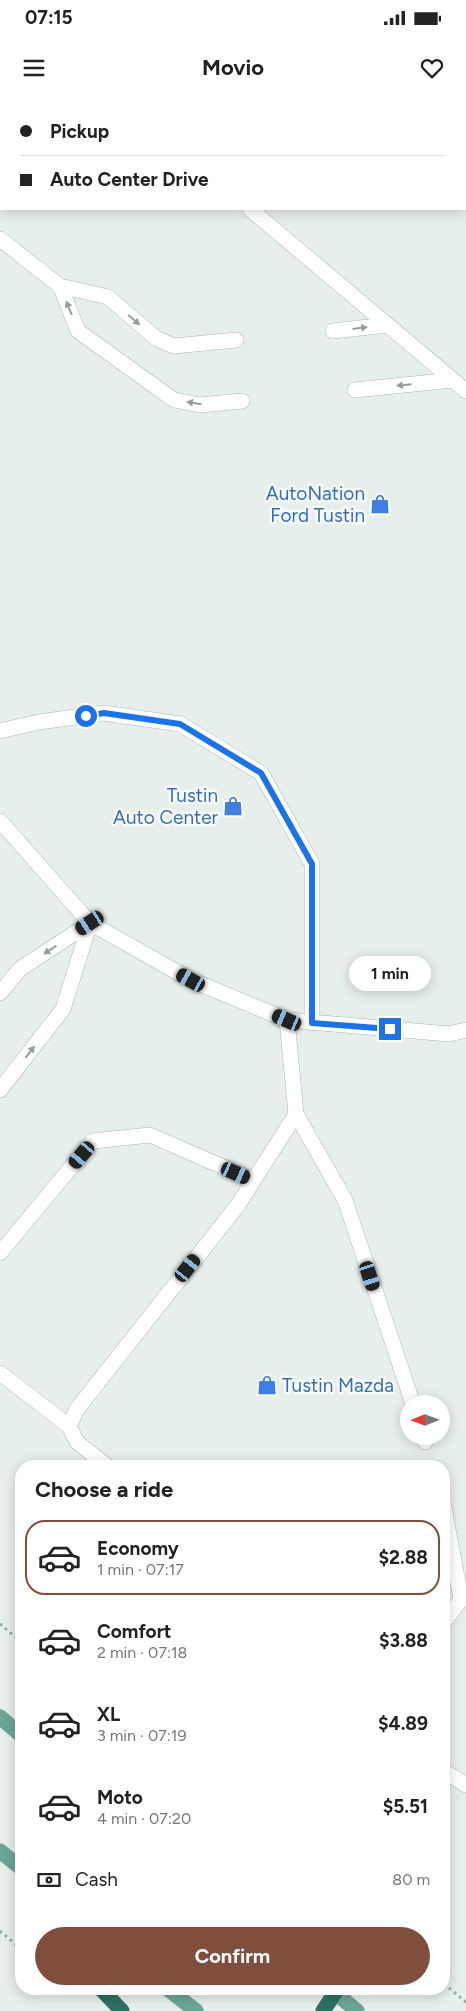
<!DOCTYPE html>
<meta charset="utf-8">
<style>
:root{--surface:#fff;--page:#f2f2f2;--text:#222;--muted:#767676;--line:#e0e0e0;--accent:#804e3d}
body{margin:0;font-family:Figtree,sans-serif;background:var(--page);color:var(--text);height:100vh;display:flex;flex-direction:column;font-size:19px;white-space:nowrap}
*{box-sizing:border-box;margin:0}
p{font-size:16px;color:var(--muted)}
.icon{flex:none;width:28px;height:28px;fill:none;stroke:currentColor;stroke-width:2;stroke-linecap:round;stroke-linejoin:round}
.map{position:relative;flex:1;overflow:hidden}
.sheet{position:absolute;left:15px;top:1360px;width:435px;height:535px;display:flex;flex-direction:column;background:var(--surface);border-radius:20px;box-shadow:0 2px 12px #0003}
.sheet>*{flex:none}
.guide{position:absolute;left:0px;top:0px;width:466px;height:110px;box-shadow:0 2px 12px #0003;display:grid;align-content:center;height:110px;padding:0 20px;background:var(--surface)}
.needle{width:32px;rotate:269deg}
.buttons{position:absolute;left:400px;top:1295px;display:grid;gap:10px}
.buttons a{display:grid;place-items:center;width:50px;height:50px;border-radius:50%;background:var(--surface);box-shadow:0 2px 12px #0003;font-size:25px}
.end{position:absolute;width:22px;height:22px;margin:-11px;border:6px solid #1a73e8;background:#fff;box-shadow:0 0 0 2px #fff}
.from{border-radius:50%}
.bubble{position:absolute;height:35px;border-radius:18px;background:var(--surface);box-shadow:0 2px 12px #0003;font-size:16px;font-weight:700;line-height:35px;text-align:center}
.car{position:absolute;width:15px;height:30px;margin:-15px -8px;border-radius:6px;box-shadow:0 0 4px 1px #0007;background:linear-gradient(#222 24%,#8ab4d8 0 40%,#222 0 76%,#8ab4d8 0 86%,#222 0)}
.guide b{display:flex;align-items:center;gap:18px;height:48px;font-size:19px}
.guide b+b{border-top:1px solid var(--line)}
.guide i{width:12px;height:12px;background:var(--text)}
ul{padding:0;list-style:none}
li{display:flex;align-items:center;gap:15px;height:75px;margin:0 10px 8px;padding:0 10px;border:2px solid transparent;border-radius:20px}
li div{flex:1}
li b{display:block;font-size:19px}
li em{font-style:normal;font-weight:700}
li.selected{border-color:var(--accent)}
li>.icon{width:45px;height:45px;stroke-width:1.5}
h2{padding:0 20px;font-size:22px;line-height:60px}
.pay{display:flex;align-items:center;gap:12px;height:55px;padding:0 20px;font-size:19px}
.pay p{margin-inline-start:auto}
.button{display:flex;gap:10px;margin-top:auto;padding:10px 20px}
.button a{flex:1;height:58px;border-radius:30px;background:var(--accent);color:#fff;font-size:20px;font-weight:700;line-height:58px;text-align:center}
.status{display:flex;justify-content:space-between;align-items:center;height:35px;padding:0 25px;background:var(--surface);direction:ltr}
.status svg{height:14px;fill:currentColor}
header{display:flex;justify-content:space-between;align-items:center;height:65px;padding:0 20px;background:var(--surface);font-size:22px;font-weight:700}
.map>svg:first-child{display:block}
.lines{fill:none;stroke-linecap:round;stroke-linejoin:round}
.lane-casing{stroke:#a8b8b2;stroke-width:16}
.secondary-casing{stroke:#a4bbb3;stroke-width:16}
.primary-casing{stroke:#c2cac8;stroke-width:16}
.highway-casing{stroke:#c2cac8;stroke-width:16}
.path{stroke:#86b3a5;stroke-width:3;stroke-dasharray:2.5 4;stroke-linecap:butt}
.lane{stroke:#fff;stroke-width:15}
.secondary{stroke:#fff;stroke-width:15}
.primary{stroke:#6aa596;stroke-width:15}
.highway{stroke:#2f6f62;stroke-width:15}
.oneway{fill:#92a09c}
.route{stroke:#1a73e8;stroke-width:6}
.labels{text-anchor:middle;stroke-width:5;stroke-linejoin:round;paint-order:stroke}
.shop-label{font-size:19px;fill:#366cbe;stroke:#f7fbf9;text-anchor:end}
</style>
<div class="status"><b>07:15</b><svg viewBox="0 0 49 12"><path d="M0 12V9h3v3zM5 12V6h3v6zM10 12V3h3v9zM15 12V0h3v12zM26 1h20v11H26zM47 4h2v5h-2z"/></svg></div>
<header><svg class="icon" aria-label="menu" viewBox="0 0 24 24"><path d="M4 6h16M4 12h16M4 18h16"/></svg>Movio<svg class="icon" aria-label="heart" viewBox="0 0 24 24"><path d="M12 20l-8-8c-3-5 5-10 8-4 3-6 11-1 8 4z"/></svg></header>
<div class="map">
<svg width="466" height="1911" viewBox="0 0 466 1911">
<rect width="100%" height="100%" fill="#e6efeb"/>
<g class="lines">
<defs>
<path id="lane" d="M347,0L349,1
M224,1L225,0
M465,96L466,97
M250,109L466,291
M0,139L60,186L108,197L157,239L174,246L236,240
M60,186L78,231L174,300L200,305L242,301
M333,231L387,225
M355,290L453,280
M0,631L39,622L104,613L180,624L261,673L312,764V923
M296,1014L345,1100L413,1304
M0,1153L93,1041L150,1035L253,1080
M0,1273L69,1326
M423,1336L425,1342
M107,1366L77,1342L69,1326L77,1309L238,1105L296,1014L287,920
M444,1407L461,1499
M444,1522L466,1493
M444,1671L466,1685"/>
<path id="secondary" d="M29,1L30,0
M0,38L1,36
M0,721L90,823L191,880L287,920L449,934L466,930
M0,893L20,869L90,823
M0,990L63,909L90,823"/>
<path id="primary" d="M0,1617L21,1635
M0,1751L21,1768
M168,1889L196,1911
M331,1889L357,1911"/>
<path id="highway" d="M101,1889L122,1911
M323,1911L335,1893"/>
</defs>
<use href="#lane" class="lane-casing"/>
<use href="#secondary" class="secondary-casing"/>
<use href="#primary" class="primary-casing"/>
<use href="#highway" class="highway-casing"/>
<path class="path" d="M0,1524L21,1542
M0,1831L21,1849
M444,1884L466,1902"/>
<use href="#lane" class="lane"/>
<use href="#secondary" class="secondary"/>
<use href="#primary" class="primary"/>
<use href="#highway" class="highway"/>
</g>
<defs><path id="oneway-solid" d="M-6-.8H1V-3.2L6.5 0L1 3.2V.8H-6Z" transform="scale(1.25)"/></defs>
<g class="oneway">
<use href="#oneway-solid" transform="translate(69 208) rotate(-112)"/>
<use href="#oneway-solid" transform="translate(134 220) rotate(41)"/>
<use href="#oneway-solid" transform="translate(360 228) rotate(-7)"/>
<use href="#oneway-solid" transform="translate(404 285) rotate(174)"/>
<use href="#oneway-solid" transform="translate(194 303) rotate(-171)"/>
<use href="#oneway-solid" transform="translate(50 850) rotate(147)"/>
<use href="#oneway-solid" transform="translate(30 952) rotate(-52)"/>
</g>
<g class="lines">
<path class="route" d="M86,616L104,613L180,624L261,673L312,764V923L390,929"/>
</g>
<defs>
<symbol id="shop-bare" viewBox="-9 -9 18 18"><path d="M-5-2.5h2.3a2.7 3.5 0 0 1 5.4 0H5L5.5 6h-11ZM-1.5-2.5h3a1.5 2.3 0 0 0-3 0Z" fill="#3f7fe0" stroke="#f7fbf9" stroke-width="2.5" paint-order="stroke"/></symbol>
</defs>
<g fill-rule="evenodd">
<use href="#shop-bare" x="366" y="390" width="28" height="28"/>
<use href="#shop-bare" x="219" y="692" width="28" height="28"/>
<use href="#shop-bare" x="253" y="1271" width="28" height="28"/>
</g>
<g class="labels">
<g class="shop-label">
<text x="365" y="400">AutoNation<tspan x="365" dy="22">Ford Tustin</tspan></text>
<text x="218" y="702">Tustin<tspan x="218" dy="22">Auto Center</tspan></text>
<text x="282" y="1292" text-anchor="start">Tustin Mazda</text>
</g>
</g>
</svg>
<div class="buttons">
<a><svg class="needle" viewBox="-14 -14 28 28"><path d="M0-13l5 13h-10z" fill="#e53935"/><path d="M0 13l5-13h-10z" fill="#767676"/></svg></a>
</div>
<i class="end from" style="left:86px;top:616px"></i>
<i class="end" style="left:390px;top:929px"></i>
<div class="bubble" style="left:349px;top:856px;width:82px">1 min</div>
<i class="car" style="left:90px;top:823px;rotate:237deg"></i>
<i class="car" style="left:191px;top:880px;rotate:299deg"></i>
<i class="car" style="left:287px;top:920px;rotate:293deg"></i>
<i class="car" style="left:82px;top:1055px;rotate:220deg"></i>
<i class="car" style="left:236px;top:1073px;rotate:114deg"></i>
<i class="car" style="left:188px;top:1168px;rotate:38deg"></i>
<i class="car" style="left:370px;top:1176px;rotate:162deg"></i>
<div class="guide">
<b><i class="from"></i>Pickup</b>
<b><i></i>Auto Center Drive</b>
</div>
<section class="sheet">
<h2>Choose a ride</h2>
<ul>
<li class="selected"><svg class="icon" aria-label="car" viewBox="0 0 24 24"><path d="M5 17H2v-5l4-1 3-4h7l3 4 3 1v5h-3M9 17h6M6 11h13"/><circle cx="7" cy="17" r="2"/><circle cx="17" cy="17" r="2"/></svg><div><b>Economy</b><p>1 min · 07:17</p></div><em>$2.88</em></li>
<li><svg class="icon" aria-label="car" viewBox="0 0 24 24"><path d="M5 17H2v-5l4-1 3-4h7l3 4 3 1v5h-3M9 17h6M6 11h13"/><circle cx="7" cy="17" r="2"/><circle cx="17" cy="17" r="2"/></svg><div><b>Comfort</b><p>2 min · 07:18</p></div><em>$3.88</em></li>
<li><svg class="icon" aria-label="car" viewBox="0 0 24 24"><path d="M5 17H2v-5l4-1 3-4h7l3 4 3 1v5h-3M9 17h6M6 11h13"/><circle cx="7" cy="17" r="2"/><circle cx="17" cy="17" r="2"/></svg><div><b>XL</b><p>3 min · 07:19</p></div><em>$4.89</em></li>
<li><svg class="icon" aria-label="car" viewBox="0 0 24 24"><path d="M5 17H2v-5l4-1 3-4h7l3 4 3 1v5h-3M9 17h6M6 11h13"/><circle cx="7" cy="17" r="2"/><circle cx="17" cy="17" r="2"/></svg><div><b>Moto</b><p>4 min · 07:20</p></div><em>$5.51</em></li>
</ul>
<div class="pay"><svg class="icon" aria-label="cash" viewBox="0 0 24 24"><path d="M3 7h18v10H3z"/><circle cx="12" cy="12" r="2"/></svg>Cash<p>80 m</p></div>
<div class="button"><a>Confirm</a></div>
</section>
</div>
